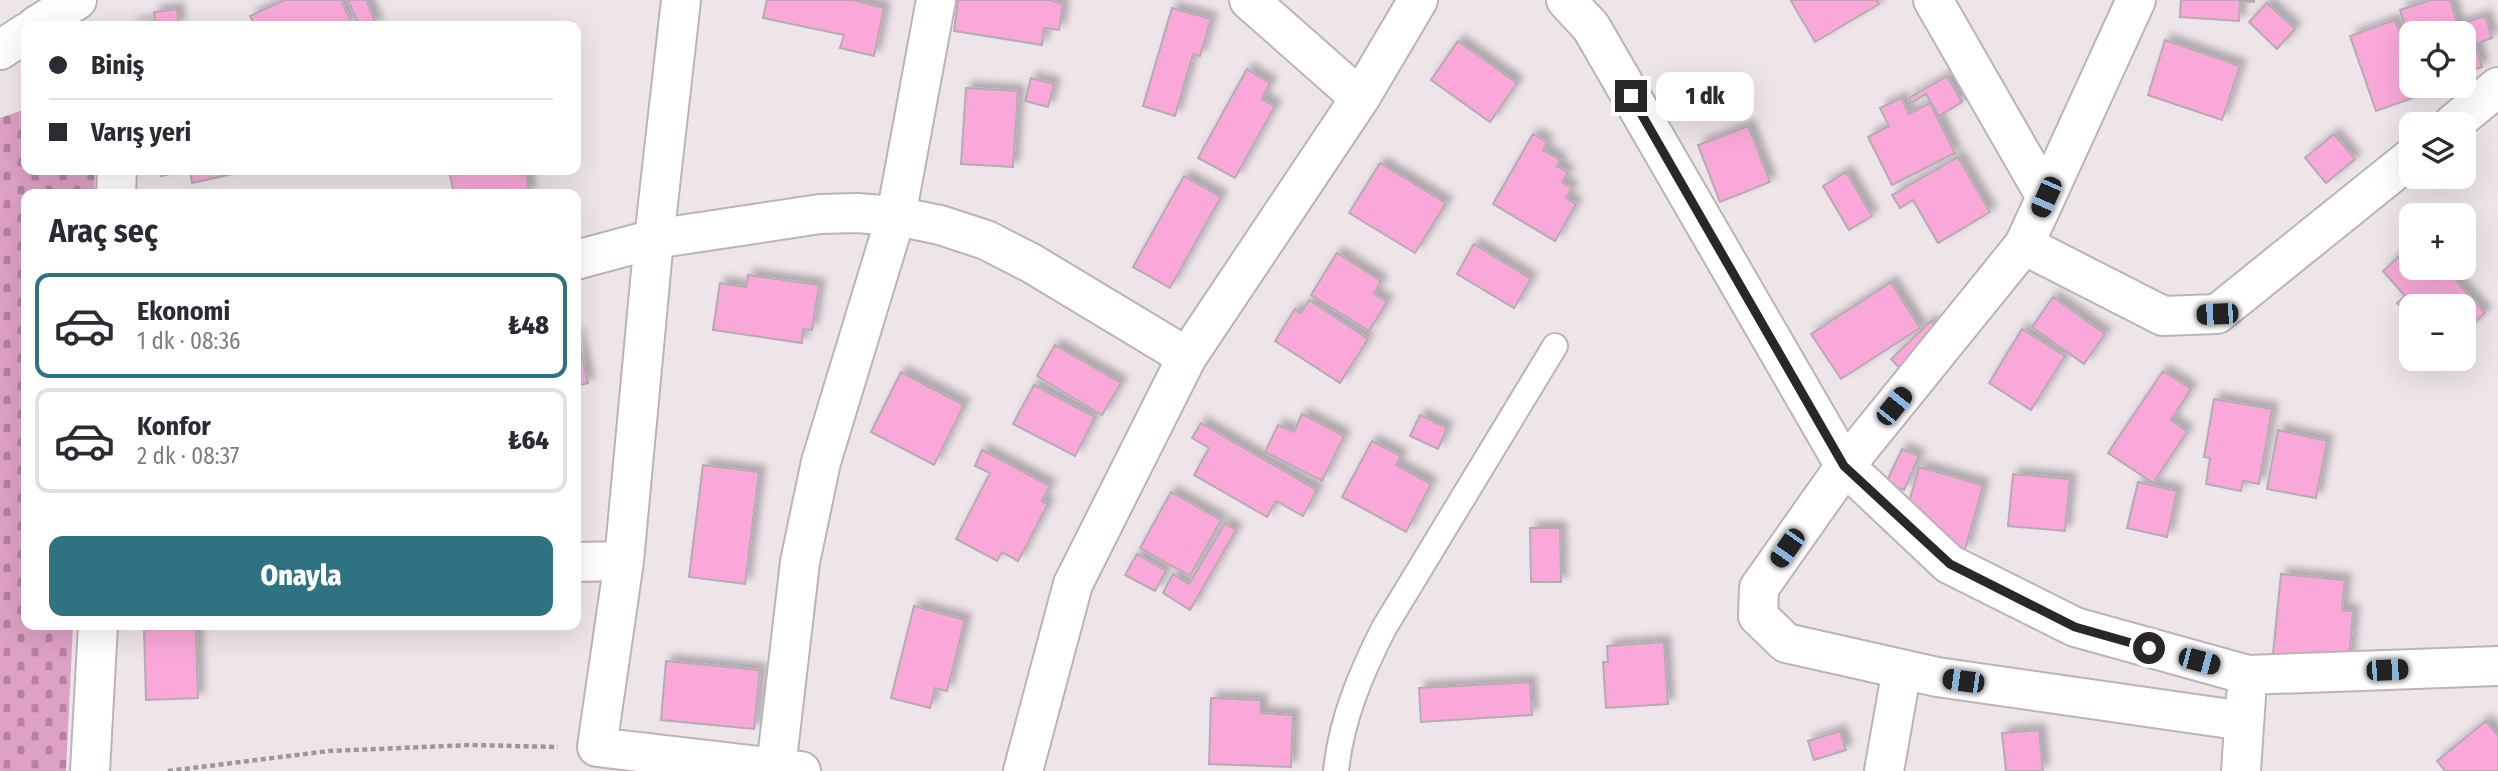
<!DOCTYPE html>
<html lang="tr">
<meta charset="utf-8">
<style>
:root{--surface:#fff;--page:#f7f7f7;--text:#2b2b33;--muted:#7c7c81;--line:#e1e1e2;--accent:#2f7382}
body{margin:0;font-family:"Fira Sans Condensed",sans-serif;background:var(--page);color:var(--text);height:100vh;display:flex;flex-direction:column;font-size:26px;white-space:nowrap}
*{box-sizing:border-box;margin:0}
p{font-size:23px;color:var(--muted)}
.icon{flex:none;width:38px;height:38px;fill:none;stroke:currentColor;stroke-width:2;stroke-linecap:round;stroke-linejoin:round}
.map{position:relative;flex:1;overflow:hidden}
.drawer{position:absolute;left:21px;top:189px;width:560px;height:441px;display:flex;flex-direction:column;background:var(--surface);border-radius:14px;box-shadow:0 7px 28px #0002}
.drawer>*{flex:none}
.hud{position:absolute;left:21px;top:21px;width:560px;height:154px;border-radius:14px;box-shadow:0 7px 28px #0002;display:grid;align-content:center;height:154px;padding:0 28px;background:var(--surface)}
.controls{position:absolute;left:2399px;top:21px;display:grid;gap:14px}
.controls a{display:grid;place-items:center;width:77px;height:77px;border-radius:14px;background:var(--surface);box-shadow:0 7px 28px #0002;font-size:35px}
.end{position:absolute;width:32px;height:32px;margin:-16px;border:9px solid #2a2729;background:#fff;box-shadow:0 0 0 4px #fff}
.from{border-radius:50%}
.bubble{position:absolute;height:49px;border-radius:14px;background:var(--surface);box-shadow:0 7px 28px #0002;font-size:23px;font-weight:800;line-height:49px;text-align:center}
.car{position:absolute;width:21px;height:42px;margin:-21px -10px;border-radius:9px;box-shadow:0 0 5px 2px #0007;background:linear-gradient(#222 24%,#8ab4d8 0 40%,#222 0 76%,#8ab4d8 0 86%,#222 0)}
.hud b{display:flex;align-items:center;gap:24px;height:66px;font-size:26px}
.hud b+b{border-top:2px solid var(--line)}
.hud i{width:18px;height:18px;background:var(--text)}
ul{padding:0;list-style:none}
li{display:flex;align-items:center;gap:21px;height:105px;margin:0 14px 10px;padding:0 14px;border:4px solid var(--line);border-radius:14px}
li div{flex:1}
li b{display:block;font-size:26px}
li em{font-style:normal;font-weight:800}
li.active{border-color:var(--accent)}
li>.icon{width:63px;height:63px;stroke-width:1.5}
h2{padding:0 28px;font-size:32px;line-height:84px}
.button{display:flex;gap:14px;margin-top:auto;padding:14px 28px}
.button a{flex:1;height:80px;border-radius:14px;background:var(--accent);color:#fff;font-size:28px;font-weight:800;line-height:80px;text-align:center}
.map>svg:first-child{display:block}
.cemetery{fill:url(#cemetery-stones)}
.building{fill:#f9a8d9;stroke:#b5acb1;stroke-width:2;filter:url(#shadow)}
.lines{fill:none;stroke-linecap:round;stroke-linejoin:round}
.lane-casing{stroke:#bcb3b8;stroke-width:28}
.street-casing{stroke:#bcb3b8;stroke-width:42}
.secondary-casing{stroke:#bcb3b8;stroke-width:42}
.path{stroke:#9d979b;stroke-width:4.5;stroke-dasharray:5 3.5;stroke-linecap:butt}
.lane{stroke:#fff;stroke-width:24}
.street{stroke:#fff;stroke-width:38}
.secondary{stroke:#fff;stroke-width:38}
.route{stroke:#2a2729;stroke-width:9}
</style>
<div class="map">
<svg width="2498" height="771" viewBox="0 0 2498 771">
<defs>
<pattern id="cemetery-stones" width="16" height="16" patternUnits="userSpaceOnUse" patternTransform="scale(1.75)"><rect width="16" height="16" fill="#dda1c4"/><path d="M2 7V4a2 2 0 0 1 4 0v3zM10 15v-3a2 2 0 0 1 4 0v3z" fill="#b3839f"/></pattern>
<filter id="shadow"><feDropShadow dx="6" dy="-6" stdDeviation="3.5" flood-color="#0004"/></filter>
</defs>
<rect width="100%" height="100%" fill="#eee5ea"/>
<path class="cemetery" d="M26,109V170H95L94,194H26V625H73L66,771H0V118Z"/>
<path class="building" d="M284,0H341L353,26H255L250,16Z
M348,0H366L377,25L359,26Z
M767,0H853L884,8L874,56L840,48L844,35L763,18Z
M958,0H1049L1063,4L1059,30L1044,28L1042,45L954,31Z
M1793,0H1877L1879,4L1815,42L1791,1Z
M2181,0H2254V2L2240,1L2239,21L2180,17Z
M2431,0H2450L2458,25L2485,16L2492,38L2475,44L2482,67L2464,73V33H2412V47L2400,10Z
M2267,3L2295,29L2277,49L2249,22Z
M1172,8L1211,19L1200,56L1193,54L1175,116L1143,106Z
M177,9L179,26H132L131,24L155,21L154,12Z
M2395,20L2412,68V86H2418L2421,95L2376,111L2350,36Z
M2165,40L2240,66L2222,120L2148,95Z
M1458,41L1517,83L1490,122L1431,80Z
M1247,69L1270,83L1262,99L1275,106L1235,178L1198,158Z
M1947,76L1962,102L1939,116L1926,94L1911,103L1909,98Z
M1031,78L1054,84L1048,107L1025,101Z
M966,88L1018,91L1013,167L961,164Z
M1901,98L1909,114L1930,103L1955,153L1892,185L1868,137L1889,126L1880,108Z
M1748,126L1770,182L1720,202L1698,145Z
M1533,134L1547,142L1543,150L1560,160L1557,166L1568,172L1562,182L1572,188L1566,198L1576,204L1555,241L1493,204Z
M2334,134L2355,159L2326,183L2305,158Z
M1958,157L1990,212L1938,243L1913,200L1900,208L1892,195Z
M1380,163L1446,203L1415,253L1349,213Z
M160,170H188L161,176Z
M190,170H236L237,173L192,183Z
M449,170H525L530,194H462V192L454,194Z
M1846,172L1872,216L1849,230L1823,186Z
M1184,176L1221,197L1170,288L1133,267Z
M1474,244L1531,279L1514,308L1457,274Z
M2412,245V268H2445L2485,313L2464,332V306H2412V318L2397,303L2405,296L2383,271Z
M1337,253L1381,281L1374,294L1387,302L1369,331L1311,295Z
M748,275L819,285L812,330L803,329L802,343L713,330L720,283L746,287Z
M1891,282L1920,328L1841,379L1811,334Z
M2053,297L2105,334L2084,364L2032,327Z
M1309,300L1368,339L1340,383L1275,341L1295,309L1301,313Z
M1931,321L1945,335L1905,374L1891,359Z
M2022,329L2065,356L2031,410L1989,383Z
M576,331L588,383L576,386Z
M1055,345L1121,383L1102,415L1037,376Z
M2163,371L2191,389L2171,420L2187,432L2153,483L2108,453Z
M901,372L964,405L934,465L871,432Z
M1034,385L1095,417L1075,456L1013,424Z
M2214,399L2272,409L2259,484L2243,481L2241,491L2206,484L2210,458L2204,457Z
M1302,414L1344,436L1322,481L1265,452L1278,425L1294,432Z
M1420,415L1447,428L1438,449L1410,436Z
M1201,423L1317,490L1303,516L1276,501L1267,517L1194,475L1209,448L1192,438Z
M2278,430L2327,441L2316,498L2267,489Z
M1372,441L1401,456L1396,465L1431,484L1406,532L1342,497Z
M1902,449L1919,456L1904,490L1886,483Z
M982,450L1050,486L1042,501L1048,504L1018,561L1002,552L997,561L956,539L990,473L975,466Z
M703,465L759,472L745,584L689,577Z
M1919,467L1983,485L1965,550L1937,542L1904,520Z
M2013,474L2070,479L2065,531L2008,526Z
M2138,482L2177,491L2167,537L2127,528Z
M1171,492L1221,520L1190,576L1140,548Z
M1225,523L1236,530L1190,610L1163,593L1173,574L1189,584Z
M1530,528H1560L1561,582H1531Z
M1137,554L1166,571L1155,591L1125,575Z
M2281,574L2345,580L2342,610L2353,611L2349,661L2273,654Z
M914,606L965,620L947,691L935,688L930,708L891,698Z
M144,628H196L198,698L146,700Z
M1664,642L1668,704L1606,708L1603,662H1608L1607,646Z
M666,661L760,670L754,729L661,720Z
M1530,682L1532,715L1421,722L1419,688Z
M1211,698L1261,700V713L1293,715L1291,767L1209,764Z
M2486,721L2498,736V771H2445L2437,761Z
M2039,730L2043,771H2006L2002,733Z
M1840,731L1846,750L1814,760L1808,741Z"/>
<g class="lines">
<defs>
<path id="lane" d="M1336,771C1341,720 1361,673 1384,628L1555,346"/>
<path id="street" d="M681,0L654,239L624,561L597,747L801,771
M1249,0L1360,98
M1566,0L1591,27L1845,466L1949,564L2075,627L2248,675L2498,666
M1933,0L2046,197
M2136,0L2024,245L1845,466L1759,588L1758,616L1786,643L1937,677L2244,721
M2453,124L2498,87
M116,194L117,170
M2024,245L2163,316L2217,314L2412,157
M576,260L654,239L820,214L857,213L896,216L940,225L986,240L1031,263L1187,357
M576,562L624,561
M776,768L800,562L821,462L896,216L936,0
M90,771L98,625
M1023,771L1073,584L1187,357L1360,98L1418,0
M1884,771L1902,669
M2241,771L2246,696"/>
<path id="secondary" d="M36,26L77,0
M0,50L26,33"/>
</defs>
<use href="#lane" class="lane-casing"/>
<use href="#street" class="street-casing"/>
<use href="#secondary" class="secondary-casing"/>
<path class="path" d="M168,771L329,751L471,745L558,747"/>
<use href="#lane" class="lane"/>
<use href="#street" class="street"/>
<use href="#secondary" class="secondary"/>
</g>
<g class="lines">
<path class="route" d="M1631,96L1844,466L1950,564L2075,627L2149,648"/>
</g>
</svg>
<div class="controls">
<a><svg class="icon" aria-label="locate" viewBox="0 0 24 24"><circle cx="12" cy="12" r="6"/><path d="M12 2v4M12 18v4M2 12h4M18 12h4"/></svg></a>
<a><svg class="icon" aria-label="layers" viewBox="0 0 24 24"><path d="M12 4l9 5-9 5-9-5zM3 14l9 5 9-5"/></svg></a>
<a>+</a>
<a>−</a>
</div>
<i class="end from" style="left:2149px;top:648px"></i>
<i class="end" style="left:1631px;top:96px"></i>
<div class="bubble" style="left:1656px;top:72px;width:98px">1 dk</div>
<i class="car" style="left:2046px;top:197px;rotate:204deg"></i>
<i class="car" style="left:2217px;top:314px;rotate:268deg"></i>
<i class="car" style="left:1894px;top:406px;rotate:39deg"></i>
<i class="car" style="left:1787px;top:548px;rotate:215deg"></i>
<i class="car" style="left:2199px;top:661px;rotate:105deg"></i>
<i class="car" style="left:2387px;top:670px;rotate:88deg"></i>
<i class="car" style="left:1963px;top:681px;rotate:278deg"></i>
<div class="hud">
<b><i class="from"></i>Biniş</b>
<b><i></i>Varış yeri</b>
</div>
<section class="drawer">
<h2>Araç seç</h2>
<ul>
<li class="active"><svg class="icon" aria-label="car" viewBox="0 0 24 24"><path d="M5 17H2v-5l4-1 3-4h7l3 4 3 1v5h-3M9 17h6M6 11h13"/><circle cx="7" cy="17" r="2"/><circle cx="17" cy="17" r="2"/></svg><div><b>Ekonomi</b><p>1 dk · 08:36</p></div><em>₺48</em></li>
<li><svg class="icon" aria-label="car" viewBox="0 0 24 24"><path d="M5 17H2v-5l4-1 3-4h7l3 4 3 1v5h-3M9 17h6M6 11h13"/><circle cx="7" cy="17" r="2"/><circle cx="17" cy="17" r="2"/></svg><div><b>Konfor</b><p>2 dk · 08:37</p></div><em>₺64</em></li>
</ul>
<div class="button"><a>Onayla</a></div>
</section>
</div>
